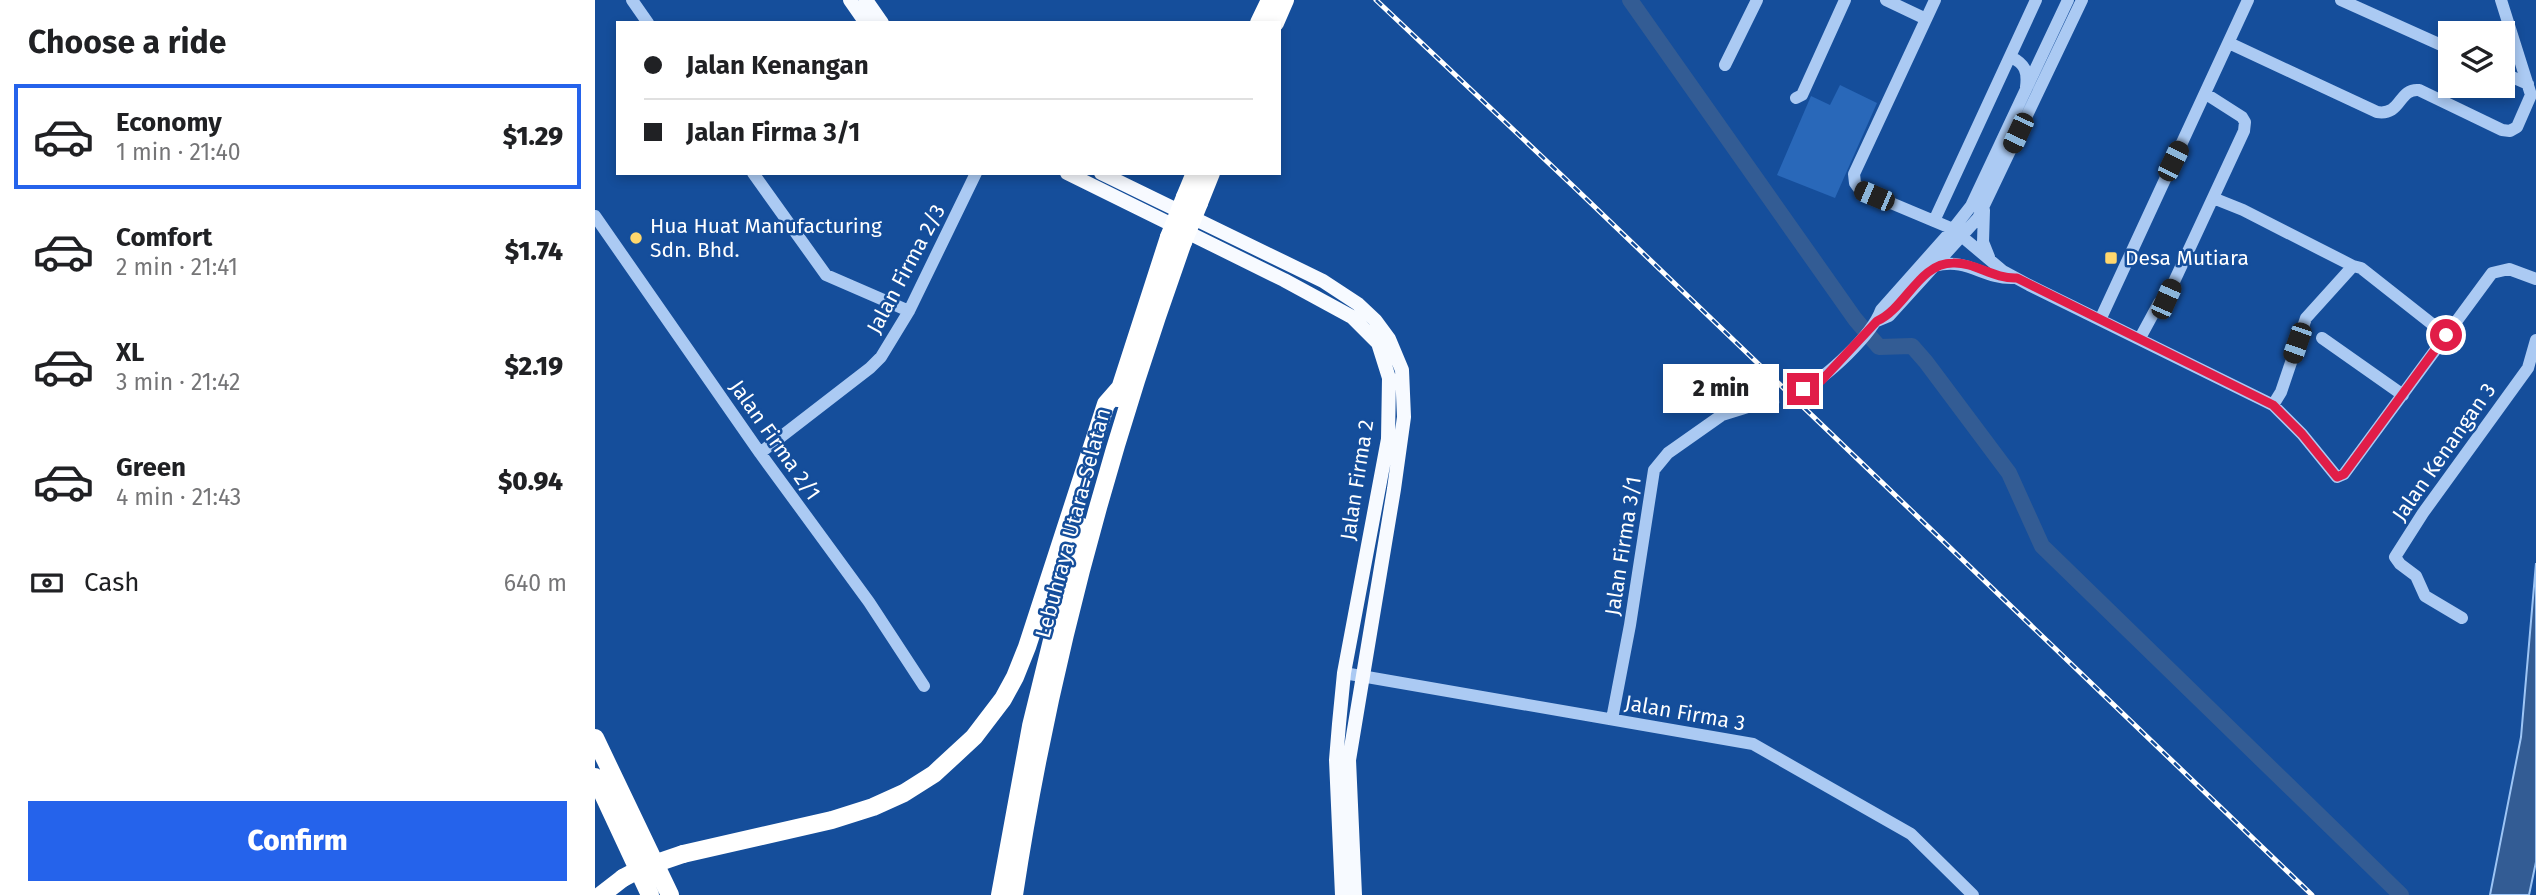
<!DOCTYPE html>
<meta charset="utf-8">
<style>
:root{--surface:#fff;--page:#f2f2f2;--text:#202124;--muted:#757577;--line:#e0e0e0;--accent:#2563eb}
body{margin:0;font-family:"Fira Sans",sans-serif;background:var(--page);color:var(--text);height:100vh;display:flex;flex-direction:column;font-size:26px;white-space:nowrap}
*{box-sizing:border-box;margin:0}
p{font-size:23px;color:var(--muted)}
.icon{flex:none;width:38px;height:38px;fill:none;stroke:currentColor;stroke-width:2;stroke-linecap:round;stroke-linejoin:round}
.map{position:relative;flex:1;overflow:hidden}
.side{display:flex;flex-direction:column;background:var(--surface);width:595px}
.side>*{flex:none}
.hud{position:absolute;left:21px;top:21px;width:665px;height:154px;border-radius:0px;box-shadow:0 4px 10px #0003;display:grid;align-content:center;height:154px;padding:0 28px;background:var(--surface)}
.tools{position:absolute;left:1843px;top:21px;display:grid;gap:14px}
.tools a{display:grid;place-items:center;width:77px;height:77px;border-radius:0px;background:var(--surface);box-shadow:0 4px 10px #0003;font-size:35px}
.end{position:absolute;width:32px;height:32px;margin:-16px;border:9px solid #e11d48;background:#fff;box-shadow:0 0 0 4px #fff}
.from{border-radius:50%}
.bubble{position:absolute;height:49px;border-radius:0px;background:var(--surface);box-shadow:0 4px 10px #0003;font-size:23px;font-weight:800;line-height:49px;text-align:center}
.car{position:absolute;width:21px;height:42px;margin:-21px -10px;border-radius:9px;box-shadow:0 0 5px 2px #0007;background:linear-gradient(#222 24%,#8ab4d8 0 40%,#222 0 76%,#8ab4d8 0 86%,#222 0)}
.hud b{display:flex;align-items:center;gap:24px;height:66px;font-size:26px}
.hud b+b{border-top:2px solid var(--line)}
.hud i{width:18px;height:18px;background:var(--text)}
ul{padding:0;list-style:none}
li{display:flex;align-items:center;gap:21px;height:105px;margin:0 14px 10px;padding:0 14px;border:4px solid transparent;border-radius:0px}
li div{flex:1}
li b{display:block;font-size:26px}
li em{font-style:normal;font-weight:800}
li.on{border-color:var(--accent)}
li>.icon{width:63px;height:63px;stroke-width:1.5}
h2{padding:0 28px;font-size:32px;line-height:84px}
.pay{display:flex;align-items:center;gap:18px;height:77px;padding:0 28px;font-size:26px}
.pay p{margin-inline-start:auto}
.action{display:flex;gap:14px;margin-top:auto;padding:14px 28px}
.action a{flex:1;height:80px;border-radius:0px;background:var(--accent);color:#fff;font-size:28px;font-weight:800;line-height:80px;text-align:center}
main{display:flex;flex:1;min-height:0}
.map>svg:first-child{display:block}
.green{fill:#2968b9}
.water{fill:#335c94;stroke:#9dc5f5;stroke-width:2}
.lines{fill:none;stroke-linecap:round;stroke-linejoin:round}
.river{stroke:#335c94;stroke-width:16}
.minor-tunnel{stroke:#3869aa;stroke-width:12;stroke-dasharray:12 6;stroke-linecap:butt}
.minor{stroke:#abcaf3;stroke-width:12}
.major{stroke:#f7faff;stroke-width:14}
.highway{stroke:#fff;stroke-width:18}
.rail-casing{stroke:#fff;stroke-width:5}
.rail{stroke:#154e9b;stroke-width:2.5;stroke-dasharray:8;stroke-linecap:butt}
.highway-bridge{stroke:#fff;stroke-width:18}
.route{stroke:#e11d48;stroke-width:9}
.poi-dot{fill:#ffd76d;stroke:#154e9b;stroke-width:2.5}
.labels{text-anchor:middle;stroke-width:5;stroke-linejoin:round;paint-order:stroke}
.poi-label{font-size:21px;fill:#fff;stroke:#154e9b;text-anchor:start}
.street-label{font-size:21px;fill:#fff;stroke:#154e9b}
</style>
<main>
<section class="side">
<h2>Choose a ride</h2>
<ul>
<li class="on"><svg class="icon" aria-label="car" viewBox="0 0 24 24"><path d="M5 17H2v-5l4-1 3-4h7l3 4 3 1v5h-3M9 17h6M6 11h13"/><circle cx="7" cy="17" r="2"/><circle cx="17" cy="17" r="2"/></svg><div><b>Economy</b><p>1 min · 21:40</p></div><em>$1.29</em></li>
<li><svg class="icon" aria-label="car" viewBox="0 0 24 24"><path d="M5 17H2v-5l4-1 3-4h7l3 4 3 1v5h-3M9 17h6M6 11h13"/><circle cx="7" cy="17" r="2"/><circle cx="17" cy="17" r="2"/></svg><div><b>Comfort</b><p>2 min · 21:41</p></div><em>$1.74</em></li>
<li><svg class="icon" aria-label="car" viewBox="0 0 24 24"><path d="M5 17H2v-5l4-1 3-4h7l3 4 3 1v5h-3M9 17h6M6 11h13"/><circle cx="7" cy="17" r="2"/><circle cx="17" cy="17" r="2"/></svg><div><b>XL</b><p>3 min · 21:42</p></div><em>$2.19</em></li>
<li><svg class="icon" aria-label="car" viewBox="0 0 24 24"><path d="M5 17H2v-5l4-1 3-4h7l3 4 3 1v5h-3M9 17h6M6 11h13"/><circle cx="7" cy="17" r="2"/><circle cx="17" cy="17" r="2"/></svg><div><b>Green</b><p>4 min · 21:43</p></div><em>$0.94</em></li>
</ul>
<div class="pay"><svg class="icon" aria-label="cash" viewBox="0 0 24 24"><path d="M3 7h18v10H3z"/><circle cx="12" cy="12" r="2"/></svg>Cash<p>640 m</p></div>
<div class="action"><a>Confirm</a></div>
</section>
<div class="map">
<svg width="1941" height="895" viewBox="0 0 1941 895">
<rect width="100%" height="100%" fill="#154e9b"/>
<path class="green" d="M1245,85L1282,103L1240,198L1182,175L1216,96L1235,105Z"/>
<path class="water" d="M1941,563V862L1934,895H1895L1926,737Z"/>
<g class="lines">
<path class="river" d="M1035,0L1260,319L1284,347L1317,346L1331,362L1414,473L1447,546L1806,895"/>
<path class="minor-tunnel" d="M1172,401L1208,389"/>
<path class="minor" d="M37,0L53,23
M1291,0L1331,19
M1340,0L1259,174L1260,183L1265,190L1358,229L1408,271L1434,285L1678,405L1707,434L1742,477L1749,474L1897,273L1914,269L1941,279
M1746,0L1855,49
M1634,43L1782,112C1807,116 1803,88 1824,90L1907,130L1915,131L1922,127L1936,95L1906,0
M1416,57C1430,64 1433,71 1431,87
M1130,65L1162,0
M1908,73L1933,84
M1201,98L1207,95L1250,0
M158,173L231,275L314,311
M1618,198L1648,210L1758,266L1711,318L1686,392L1678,405
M1389,210L1388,242L1394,257
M0,216L165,453L274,602L329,686
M1339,221L1441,0
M1339,266C1374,257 1387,279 1418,278
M1758,266L1766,268L1851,335
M1505,320L1653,0
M1282,321L1294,316L1383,218L1487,0
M1545,338L1564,303L1571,299L1649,131L1650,122L1647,117L1611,94
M1727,338L1808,395
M1208,389C1232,377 1277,335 1286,310L1358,229L1376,206L1473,0
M165,453L275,368L286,357L314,311L381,173
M1867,618L1830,596L1821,576L1805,564L1800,557L1828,513L1933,368L1941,340
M749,673L1158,744L1316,834L1378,895
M1017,719L1035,625L1059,470L1073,453L1127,415L1172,401"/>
<path class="major" d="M255,0L271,23
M271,0L287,23
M472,173L689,280L757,317L783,343L794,378L793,439L749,673L744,724L741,760L747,895
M506,173L728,281L763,304L780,320L794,339L807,370L809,417L799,489L754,760L760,895"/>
<path class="highway" d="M664,23L675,0
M680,23L690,0
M590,197L600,173
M604,203L616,173
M522,398L574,237
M0,738L75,895
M0,777L55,895
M88,854L237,820L278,807L309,793L339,774L379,737L408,699L420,677L432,647L511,404L525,388
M6,895L28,878
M405,895L436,726L485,526
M419,895C452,675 513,451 588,242"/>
<defs>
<path id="rail" d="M781,0L978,186L1717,895"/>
</defs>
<use href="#rail" class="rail-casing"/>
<use href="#rail" class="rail"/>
<path class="highway-bridge" d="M574,237L590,197
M588,242L604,203
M28,878L47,868L88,854"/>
</g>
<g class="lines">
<path class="route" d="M1208,389L1226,381L1282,321C1311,308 1324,263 1358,263C1380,262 1398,279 1422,278L1678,405L1707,434L1742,477L1749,474L1851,335"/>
</g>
<g class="poi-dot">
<circle cx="41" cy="238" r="7"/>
<rect x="1509" y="251" width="14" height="14" rx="3.5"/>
</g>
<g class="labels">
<g class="poi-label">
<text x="55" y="233">Hua Huat Manufacturing<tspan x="55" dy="24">Sdn. Bhd.</tspan></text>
<text x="1530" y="265">Desa Mutiara</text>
</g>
<g class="street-label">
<text transform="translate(311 269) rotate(-62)" y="7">Jalan Firma 2/3</text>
<text transform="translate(180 440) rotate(55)" y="7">Jalan Firma 2/1</text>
<text transform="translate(1849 452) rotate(-55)" y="7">Jalan Kenangan 3</text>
<text transform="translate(762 480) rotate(-81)" y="7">Jalan Firma 2</text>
<text transform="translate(478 523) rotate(-75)" y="7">Lebuhraya Utara–Selatan</text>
<text transform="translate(1028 546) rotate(-81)" y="7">Jalan Firma 3/1</text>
<text transform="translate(1090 713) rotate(10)" y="7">Jalan Firma 3</text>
</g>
</g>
</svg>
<div class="tools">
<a><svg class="icon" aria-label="layers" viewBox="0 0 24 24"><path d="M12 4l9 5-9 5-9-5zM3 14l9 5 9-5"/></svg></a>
</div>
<i class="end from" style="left:1851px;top:335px"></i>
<i class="end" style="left:1208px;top:389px"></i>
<div class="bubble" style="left:1068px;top:364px;width:116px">2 min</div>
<i class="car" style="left:1423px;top:133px;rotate:205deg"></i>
<i class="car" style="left:1578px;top:161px;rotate:26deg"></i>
<i class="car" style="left:1279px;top:196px;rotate:293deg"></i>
<i class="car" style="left:1571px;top:299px;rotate:24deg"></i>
<i class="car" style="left:1702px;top:343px;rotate:199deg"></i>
<div class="hud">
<b><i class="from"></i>Jalan Kenangan</b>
<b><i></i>Jalan Firma 3/1</b>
</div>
</div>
</main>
